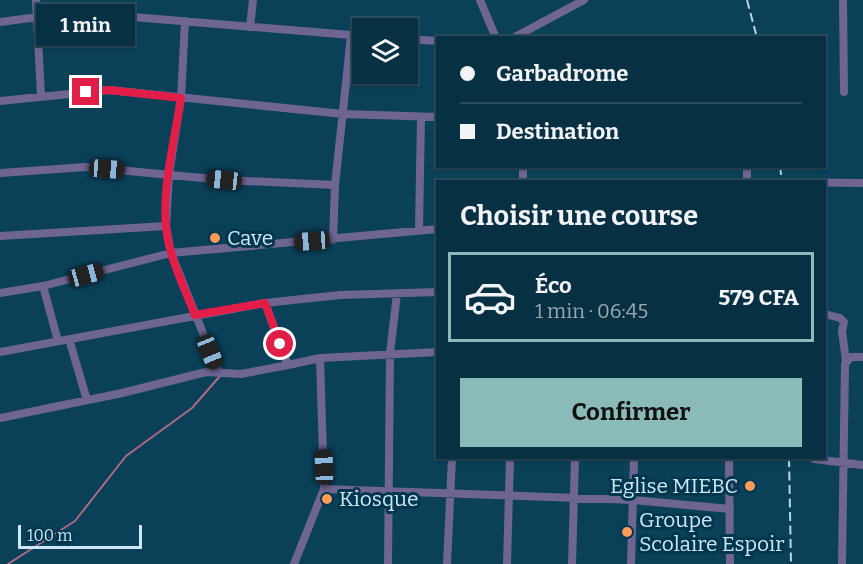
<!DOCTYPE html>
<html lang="fr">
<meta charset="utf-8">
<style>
:root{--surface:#083043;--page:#163c4e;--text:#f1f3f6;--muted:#98a9b2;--line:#294b5c;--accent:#8bbbb9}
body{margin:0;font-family:Bitter,serif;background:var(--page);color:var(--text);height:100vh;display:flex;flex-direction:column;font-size:22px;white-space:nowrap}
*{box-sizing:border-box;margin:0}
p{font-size:20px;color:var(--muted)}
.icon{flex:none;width:33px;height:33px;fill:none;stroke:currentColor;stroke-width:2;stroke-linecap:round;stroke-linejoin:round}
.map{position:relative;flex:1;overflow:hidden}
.details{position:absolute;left:436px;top:180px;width:390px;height:279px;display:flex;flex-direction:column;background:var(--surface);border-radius:0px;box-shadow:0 2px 4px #0004,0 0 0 2px var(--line)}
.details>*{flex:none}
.banner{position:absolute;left:436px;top:36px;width:390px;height:132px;border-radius:0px;box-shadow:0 2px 4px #0004,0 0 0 2px var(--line);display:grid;align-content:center;height:132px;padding:0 24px;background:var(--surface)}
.tools{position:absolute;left:352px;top:18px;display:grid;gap:12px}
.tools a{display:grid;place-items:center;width:66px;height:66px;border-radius:0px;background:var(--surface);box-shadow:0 2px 4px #0004,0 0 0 2px var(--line);font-size:30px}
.scale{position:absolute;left:18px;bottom:15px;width:124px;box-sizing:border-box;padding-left:6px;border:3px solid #cee7f6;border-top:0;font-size:16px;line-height:21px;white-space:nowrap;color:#cee7f6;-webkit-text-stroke:4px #00364e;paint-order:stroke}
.end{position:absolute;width:27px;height:27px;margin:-14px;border:8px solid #e11d48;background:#fff;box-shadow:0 0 0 3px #fff}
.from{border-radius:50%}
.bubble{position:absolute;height:42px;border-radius:0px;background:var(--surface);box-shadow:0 2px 4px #0004,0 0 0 2px var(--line);font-size:20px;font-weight:700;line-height:42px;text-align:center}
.car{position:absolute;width:18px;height:36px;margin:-18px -9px;border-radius:8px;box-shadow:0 0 4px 2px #0007;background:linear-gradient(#222 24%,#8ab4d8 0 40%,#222 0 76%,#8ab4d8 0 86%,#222 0)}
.banner b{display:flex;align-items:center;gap:21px;height:57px;font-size:22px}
.banner b+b{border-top:2px solid var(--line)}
.banner i{width:15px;height:15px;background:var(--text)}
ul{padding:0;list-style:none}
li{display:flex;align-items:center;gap:18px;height:90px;margin:0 12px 9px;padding:0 12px;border:3px solid var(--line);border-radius:0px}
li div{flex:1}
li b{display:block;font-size:22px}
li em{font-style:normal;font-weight:700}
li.selected{border-color:var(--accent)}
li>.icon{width:54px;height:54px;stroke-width:1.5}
h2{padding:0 24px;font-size:27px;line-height:72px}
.button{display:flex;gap:12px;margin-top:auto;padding:12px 24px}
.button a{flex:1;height:69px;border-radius:0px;background:var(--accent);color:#111;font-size:24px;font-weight:700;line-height:69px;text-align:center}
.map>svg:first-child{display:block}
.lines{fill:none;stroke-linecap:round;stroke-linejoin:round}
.stream{stroke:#ae6985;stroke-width:2}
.street{stroke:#6f6592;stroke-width:8}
.rail{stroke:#b8d5e5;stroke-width:2;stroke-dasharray:9 4.5;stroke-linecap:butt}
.route{stroke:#e11d48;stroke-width:8}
.poi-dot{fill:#fd9c56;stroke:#00364e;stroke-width:2}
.labels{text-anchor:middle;stroke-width:6;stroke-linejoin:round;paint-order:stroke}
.poi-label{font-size:21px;fill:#cee7f6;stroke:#00364e;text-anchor:start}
</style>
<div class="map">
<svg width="863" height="564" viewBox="0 0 863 564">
<rect width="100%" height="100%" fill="#0b4059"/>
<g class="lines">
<path class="stream" d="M8,564L75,521L126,456L192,408L220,376"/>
<path class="street" d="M36,0L41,96
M480,0L496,38
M843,0L844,92
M185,21L181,98L169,174L166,226L171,253L218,371
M0,22L38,17L121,16L363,36
M250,27L253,0
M513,38L584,0
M408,39L438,41
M0,101L109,90L343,114L438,117
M523,166V182
M0,173L86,167L224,180L335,185
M747,182V166
M765,182L863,183
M419,230L421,117
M0,236L166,226
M333,240L335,185L351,36
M43,286L58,341
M0,293L43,286L171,253L438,229
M265,303L288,365L320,358L438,352
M825,314L840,318L844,322L842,331L846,361
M69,339L87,400
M0,352L265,303L340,295L438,292
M0,418L122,393L206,372L241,374L288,365
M729,458L730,564
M814,459L863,465
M324,489L633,500L730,509
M294,564L324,489L320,358
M388,564L390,353L397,294
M447,564L452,458
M507,564L510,458
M572,564L575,458
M631,564L634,458
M842,564L845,364L851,357H863"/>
<path class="rail" d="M747,0L757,38
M780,166L782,182
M789,458L791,564"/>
</g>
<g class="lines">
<path class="route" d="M86,92L109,90L181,98C175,138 162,187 166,227C169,257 184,287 195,315L265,303L280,344"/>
</g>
<g class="poi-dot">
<circle cx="215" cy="238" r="6"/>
<circle cx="750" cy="486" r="6"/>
<circle cx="327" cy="499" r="6"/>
<circle cx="627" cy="532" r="6"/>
</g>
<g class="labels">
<g class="poi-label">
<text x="227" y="245">Cave</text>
<text x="738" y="493" text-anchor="end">Eglise MIEBC</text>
<text x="339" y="506">Kiosque</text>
<text x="639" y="527">Groupe<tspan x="639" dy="24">Scolaire Espoir</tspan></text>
</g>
</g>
</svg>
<div class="tools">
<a><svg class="icon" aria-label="layers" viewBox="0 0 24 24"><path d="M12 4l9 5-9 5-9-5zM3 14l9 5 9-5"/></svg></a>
</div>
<div class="scale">100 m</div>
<i class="end from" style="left:280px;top:344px"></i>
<i class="end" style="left:86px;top:92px"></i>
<div class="bubble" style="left:36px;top:4px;width:99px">1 min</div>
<i class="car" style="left:107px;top:169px;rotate:94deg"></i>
<i class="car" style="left:224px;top:180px;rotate:276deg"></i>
<i class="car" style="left:312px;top:241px;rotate:266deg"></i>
<i class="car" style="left:86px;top:275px;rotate:75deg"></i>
<i class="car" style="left:210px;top:352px;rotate:158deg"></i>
<i class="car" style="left:324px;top:467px;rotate:358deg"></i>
<div class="banner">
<b><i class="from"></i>Garbadrome</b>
<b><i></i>Destination</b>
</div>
<section class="details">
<h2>Choisir une course</h2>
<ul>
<li class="selected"><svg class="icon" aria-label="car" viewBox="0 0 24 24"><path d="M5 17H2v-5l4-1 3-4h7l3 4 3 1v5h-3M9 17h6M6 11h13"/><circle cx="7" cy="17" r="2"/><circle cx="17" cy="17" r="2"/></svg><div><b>Éco</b><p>1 min · 06:45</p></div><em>579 CFA</em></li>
</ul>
<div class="button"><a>Confirmer</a></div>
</section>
</div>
